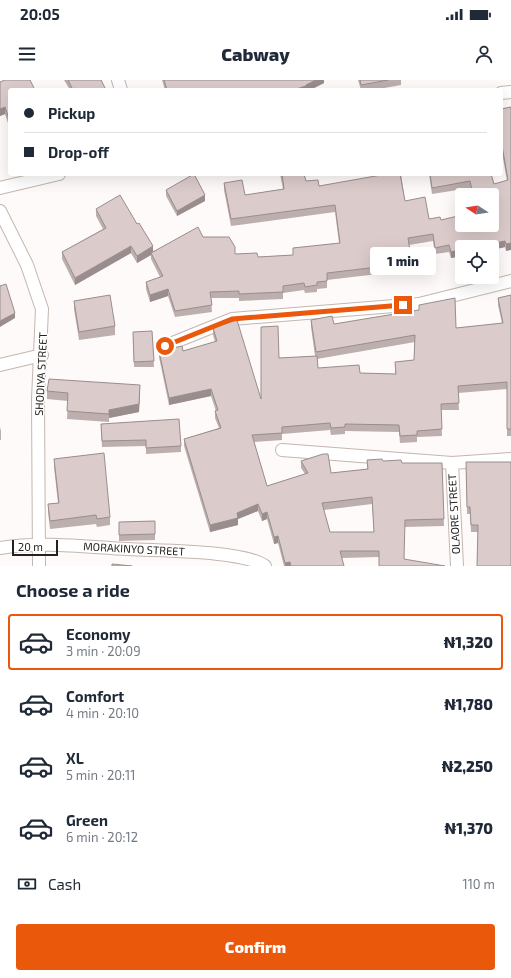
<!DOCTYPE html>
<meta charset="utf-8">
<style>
:root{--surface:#fff;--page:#f2f2f3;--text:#1f2937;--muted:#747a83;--line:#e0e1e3;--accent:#ea580c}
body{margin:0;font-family:"Exo 2",sans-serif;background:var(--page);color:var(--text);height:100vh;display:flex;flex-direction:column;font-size:15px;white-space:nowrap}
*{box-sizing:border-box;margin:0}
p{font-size:13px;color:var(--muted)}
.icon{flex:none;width:22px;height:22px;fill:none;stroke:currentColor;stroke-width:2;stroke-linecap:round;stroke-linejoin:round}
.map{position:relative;height:486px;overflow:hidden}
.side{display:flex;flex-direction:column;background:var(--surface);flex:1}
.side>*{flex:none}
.guide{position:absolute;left:8px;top:8px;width:495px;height:88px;border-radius:4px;box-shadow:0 4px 16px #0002;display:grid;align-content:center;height:88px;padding:0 16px;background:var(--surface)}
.needle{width:26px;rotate:282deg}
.tools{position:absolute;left:455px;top:108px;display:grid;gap:8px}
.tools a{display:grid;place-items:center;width:44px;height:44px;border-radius:4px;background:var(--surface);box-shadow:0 4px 16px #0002;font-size:20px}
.scale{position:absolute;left:12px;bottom:10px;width:46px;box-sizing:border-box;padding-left:4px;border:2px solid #26211f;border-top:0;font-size:11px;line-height:14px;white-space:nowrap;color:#26211f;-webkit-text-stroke:3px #fff;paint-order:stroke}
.end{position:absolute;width:18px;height:18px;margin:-9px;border:5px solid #ea580c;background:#fff;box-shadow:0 0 0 2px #fff}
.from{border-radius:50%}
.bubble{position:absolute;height:28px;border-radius:4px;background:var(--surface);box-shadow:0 4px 16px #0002;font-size:13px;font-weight:800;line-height:28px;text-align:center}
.guide b{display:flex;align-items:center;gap:14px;height:38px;font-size:15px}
.guide b+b{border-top:1px solid var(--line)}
.guide i{width:10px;height:10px;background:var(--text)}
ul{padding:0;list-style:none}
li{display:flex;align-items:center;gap:12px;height:56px;margin:0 8px 6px;padding:0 8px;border:2px solid transparent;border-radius:4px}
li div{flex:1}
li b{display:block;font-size:15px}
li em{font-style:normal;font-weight:800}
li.active{border-color:var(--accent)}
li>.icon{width:36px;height:36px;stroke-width:1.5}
h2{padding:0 16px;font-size:18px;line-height:48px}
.pay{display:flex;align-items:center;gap:10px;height:44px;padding:0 16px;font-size:15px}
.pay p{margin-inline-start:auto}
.button{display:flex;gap:8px;margin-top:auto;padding:8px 16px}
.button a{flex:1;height:46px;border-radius:4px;background:var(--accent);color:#fff;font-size:16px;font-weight:800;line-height:46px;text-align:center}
.status{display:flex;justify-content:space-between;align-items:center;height:28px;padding:0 20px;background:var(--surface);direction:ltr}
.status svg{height:11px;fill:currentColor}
header{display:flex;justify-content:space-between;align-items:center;height:52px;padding:0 16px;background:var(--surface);font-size:18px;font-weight:800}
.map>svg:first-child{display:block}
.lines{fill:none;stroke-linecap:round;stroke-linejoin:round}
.street-casing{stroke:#c4b6b0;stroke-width:14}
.street{stroke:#fff;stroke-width:12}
.wall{fill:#bcafae;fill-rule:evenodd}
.shaded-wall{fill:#998e8d}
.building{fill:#dbcbca;stroke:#998e8d;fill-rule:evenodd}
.route{stroke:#ea580c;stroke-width:5}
.labels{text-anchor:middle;stroke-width:3;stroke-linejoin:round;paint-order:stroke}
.street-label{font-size:11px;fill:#26211f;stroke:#fff}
</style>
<div class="status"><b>20:05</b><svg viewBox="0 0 49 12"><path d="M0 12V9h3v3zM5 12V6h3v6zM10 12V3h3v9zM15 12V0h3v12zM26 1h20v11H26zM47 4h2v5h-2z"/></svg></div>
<header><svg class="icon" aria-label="menu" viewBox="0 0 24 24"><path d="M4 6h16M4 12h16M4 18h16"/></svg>Cabway<svg class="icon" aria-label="person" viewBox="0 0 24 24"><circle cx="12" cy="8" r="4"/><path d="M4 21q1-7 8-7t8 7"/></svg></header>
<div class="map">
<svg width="511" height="486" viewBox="0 0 511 486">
<rect width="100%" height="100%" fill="#fdfaf9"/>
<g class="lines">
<defs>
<path id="street" d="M118,0L121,10
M501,13L511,12
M0,108L59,94
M0,131L27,185L42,229L38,319L39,486
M165,266L232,239L419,224L511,201
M0,285L42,275
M282,370L452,383L511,379
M452,383L457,486
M0,468C42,461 86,467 128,469C158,471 243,470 265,486"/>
</defs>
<use href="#street" class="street-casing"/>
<use href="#street" class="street"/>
</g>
<path class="wall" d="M64,0H101L106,10H70Z
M162,0H324V3L310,10H165Z
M358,0H401V5L373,10H361Z
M0,2L10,10V49L5,34L0,36Z
M511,27L506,171L505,167L492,170V167H462V176L451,178L449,172L435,174L433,161L409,165L412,183V190L327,200V208L317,209V212L305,213L304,210L283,213V219L239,221V218H211L212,232L175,237L168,216L150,222L146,209V202L160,197L151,179V175L137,183L131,173L75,205L62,179V172L103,149L96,136V129L137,144L153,171L203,157L235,174L258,177L293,175V168L339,163L335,132L231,146L224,110V103L245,115L283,109L280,94H304L306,101L319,106L401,94L405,121L429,139L492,145V115H472L470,108L432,114L429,94H491L494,104L507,101L501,67V29Z
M166,110L205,121L177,136L166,116Z
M511,215V356H507V309L458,313L459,330H441L442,356L417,357V362L400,363L399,352L345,351V354L331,355L330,350L282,354V360L254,362L267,406L305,394L301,388V381L331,393L367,389V380L402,383H442L444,446L405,447L379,477L342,478L344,486H284L278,463L274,464L267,439L262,441L258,431L238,439V445L210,452L184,366V359L219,348L215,338V331H216L211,316L169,325L159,277V271H183L215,262L213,255V248L261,319L279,278L315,276L311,247V240L334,244L456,248L502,243L498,225V218ZM415,262L414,280L395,282V294L360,293L318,288L317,279ZM372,424L374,452H330L324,430Z
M74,221L115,246V255L79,260L74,229Z
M152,251L154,287H134L133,258Z
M47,311L140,313L139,332L109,338V342L67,339L68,321L47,319Z
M101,344L181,366V372L146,374V366L102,367Z
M0,347L1,351V360H0Z
M54,379L110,437V445L97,447L96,444L50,449L48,432V424L58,423L54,387Z
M466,382L511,486H477L478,452H471L470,434H467Z
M155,441V460L119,461V442Z"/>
<path class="shaded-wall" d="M316,0H324V3L310,10H293Z
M5,27V34L0,36V29Z
M205,115V121L177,136V131Z
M505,161V167L492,170V167H474Z
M511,163V170L506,171V164Z
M131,166V173L75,205V198Z
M153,166V173H151V175L137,183V176Z
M462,169V176L451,178V172Z
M168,209V216L150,222V215Z
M15,233V238L0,247V241Z
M140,305L139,332L109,338V330Z
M211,309V316L169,325V318Z
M258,424V431L238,439V445L210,452V445L237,433Z
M267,432V439L262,441V434Z
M278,456V463L274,464V457Z
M290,482V486H285V483Z"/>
<path class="building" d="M5,0H30L35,10H10V42L5,27L0,29V2Z
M68,0H101L106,10H76V8L73,10Z
M164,0H316L306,5V6L293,10H277L276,9L272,10H167Z
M360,0H388L361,5Z
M511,27V163L506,164L505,161L474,167H462V169L451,172L449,165L435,168L433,154L408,158L412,183L327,193V201L317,202V205L305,207L304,203L283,206V212L239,214V211L210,212L212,225L175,231L168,209L150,215L146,202L163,196L151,173L198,147L203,157H229L235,167V174L257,173L258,177L293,175V168L340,163L335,125L231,139L224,103L242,100L245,115L284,109L282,94H304L306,101L318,100L319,106L387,94H400L405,121L425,117L429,139L440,137L441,140L462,135V145H492V115H473L470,101L432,108L430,94H491L494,104L508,100L501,60V29Z
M194,94L205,115L177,131L166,110Z
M120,115L137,144L139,143L153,166L137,176L131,166L75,198L62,172L106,148L96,129Z
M6,204L15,233L0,241V206Z
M110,215L115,246L79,252L74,221Z
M511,215V349H507V302L458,306L459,323L441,324L442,349L417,351V355L400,356L399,345L345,344V347L331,348L330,343L282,347V353L252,355L267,406L308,393L301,381L323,374H328L331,393L368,389L367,380L382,379L383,381L401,380L402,383H442L444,439L405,440L404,479L445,486H379V471H340L344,486H291L290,482L285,483L278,456L274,457L267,432L262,434L258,424L237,433L238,438L210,445L184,359L221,348L215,331L218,330L211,309L169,318L159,271L182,266L183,271L217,261L213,248L237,240L261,319V247L278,246L279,278L317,276L318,288L359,285L360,293L396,294L395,282L414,280L415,255L316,272L311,240L332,236L334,244L419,230V225L455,218L456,248L503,243L498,218ZM372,417L374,452H330L322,423Z
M152,251L154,281L134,282L133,252Z
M49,299L140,305L139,324L109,330V334L67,331L68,313L47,311Z
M179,339L181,366L146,368V360L102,361L101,344Z
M104,373L110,437L97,439L96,435L50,441L48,424L59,423L54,379Z
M466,382H511V486H477L478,445H471L470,427H467Z
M155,441V454L119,455V442Z
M112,484L132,486H112Z"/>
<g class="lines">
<path class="route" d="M165,266L232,239L403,225"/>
</g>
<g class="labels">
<g class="street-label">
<text transform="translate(41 294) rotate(-87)" y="4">SHODIYA STREET</text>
<text transform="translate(454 434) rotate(-93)" y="4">OLAORE STREET</text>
<text transform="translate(134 469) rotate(3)" y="4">MORAKINYO STREET</text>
</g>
</g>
</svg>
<div class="tools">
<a><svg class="needle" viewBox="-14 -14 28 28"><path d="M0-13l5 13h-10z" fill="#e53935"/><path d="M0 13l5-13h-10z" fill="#747a83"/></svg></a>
<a><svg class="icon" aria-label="locate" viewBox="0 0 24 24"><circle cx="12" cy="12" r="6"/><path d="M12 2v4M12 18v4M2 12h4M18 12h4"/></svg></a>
</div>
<div class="scale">20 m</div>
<i class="end from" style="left:165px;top:266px"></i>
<i class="end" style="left:403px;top:225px"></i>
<div class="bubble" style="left:370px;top:167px;width:66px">1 min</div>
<div class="guide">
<b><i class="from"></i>Pickup</b>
<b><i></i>Drop-off</b>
</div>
</div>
<section class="side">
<h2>Choose a ride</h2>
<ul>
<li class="active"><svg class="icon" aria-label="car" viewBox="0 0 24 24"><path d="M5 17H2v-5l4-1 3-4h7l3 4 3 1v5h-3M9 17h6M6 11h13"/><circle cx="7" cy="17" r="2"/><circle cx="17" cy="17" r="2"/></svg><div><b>Economy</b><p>3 min · 20:09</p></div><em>₦1,320</em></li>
<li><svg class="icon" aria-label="car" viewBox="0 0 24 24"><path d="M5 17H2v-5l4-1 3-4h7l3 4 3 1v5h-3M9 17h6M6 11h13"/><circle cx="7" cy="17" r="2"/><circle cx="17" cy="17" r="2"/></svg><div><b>Comfort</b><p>4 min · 20:10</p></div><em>₦1,780</em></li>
<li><svg class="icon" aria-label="car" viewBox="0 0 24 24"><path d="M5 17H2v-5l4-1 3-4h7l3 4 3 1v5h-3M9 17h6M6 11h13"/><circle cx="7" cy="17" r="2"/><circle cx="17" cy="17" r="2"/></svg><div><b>XL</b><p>5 min · 20:11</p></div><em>₦2,250</em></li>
<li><svg class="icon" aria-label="car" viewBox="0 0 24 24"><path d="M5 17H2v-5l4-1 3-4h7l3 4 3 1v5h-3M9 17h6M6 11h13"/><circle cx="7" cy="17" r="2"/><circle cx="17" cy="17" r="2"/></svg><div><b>Green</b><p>6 min · 20:12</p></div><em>₦1,370</em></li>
</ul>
<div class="pay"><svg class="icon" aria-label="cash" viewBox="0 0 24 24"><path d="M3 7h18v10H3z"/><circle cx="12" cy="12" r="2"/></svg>Cash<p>110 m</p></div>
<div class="button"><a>Confirm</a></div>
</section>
